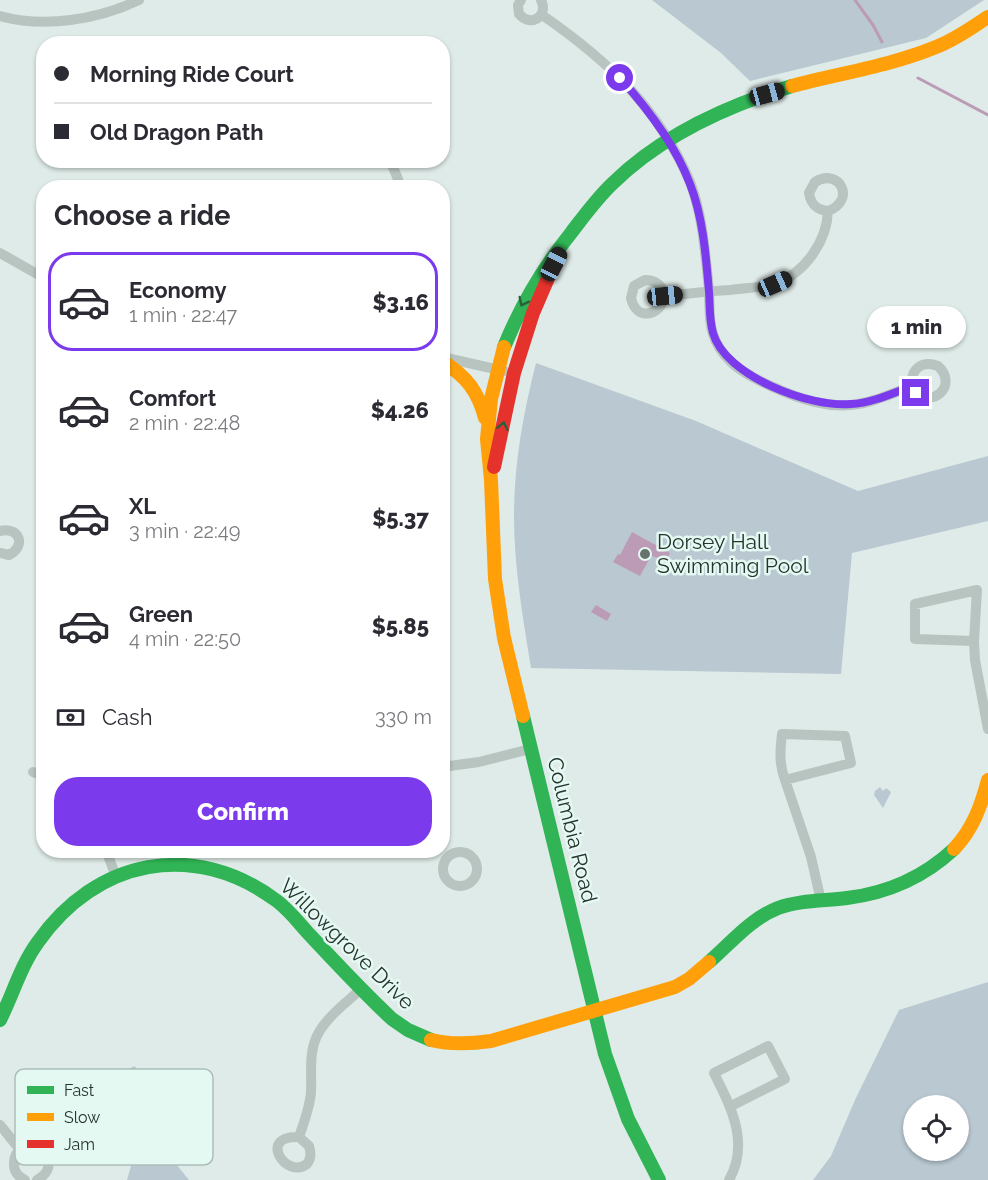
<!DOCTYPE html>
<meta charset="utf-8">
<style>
:root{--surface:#fff;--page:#f7f7f7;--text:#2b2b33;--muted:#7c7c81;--line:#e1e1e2;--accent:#7c3aed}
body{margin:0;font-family:Raleway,sans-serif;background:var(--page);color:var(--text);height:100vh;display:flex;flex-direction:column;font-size:22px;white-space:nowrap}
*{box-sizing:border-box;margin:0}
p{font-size:20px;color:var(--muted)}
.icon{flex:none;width:33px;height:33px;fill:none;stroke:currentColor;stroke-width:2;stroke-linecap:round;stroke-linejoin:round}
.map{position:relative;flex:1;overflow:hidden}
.sheet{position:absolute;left:36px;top:180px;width:414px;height:678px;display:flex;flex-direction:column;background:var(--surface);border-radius:24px;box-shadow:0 2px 4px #0004}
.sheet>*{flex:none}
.top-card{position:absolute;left:36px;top:36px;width:414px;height:132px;border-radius:24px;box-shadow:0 2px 4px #0004;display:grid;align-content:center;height:132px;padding:0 18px;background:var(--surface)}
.controls{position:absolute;left:903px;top:1095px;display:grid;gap:12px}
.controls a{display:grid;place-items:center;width:66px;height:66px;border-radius:50%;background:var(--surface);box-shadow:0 2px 4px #0004;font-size:30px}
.end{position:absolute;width:27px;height:27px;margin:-14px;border:8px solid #7c3aed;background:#fff;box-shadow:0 0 0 3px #fff}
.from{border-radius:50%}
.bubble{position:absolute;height:42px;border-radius:21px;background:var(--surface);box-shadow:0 2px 4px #0004;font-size:20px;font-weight:800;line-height:42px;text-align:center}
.car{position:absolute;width:18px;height:36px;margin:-18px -9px;border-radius:8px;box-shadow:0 0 4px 2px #0007;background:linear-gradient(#222 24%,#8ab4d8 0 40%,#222 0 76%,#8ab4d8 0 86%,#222 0)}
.top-card b{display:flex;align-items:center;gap:21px;height:57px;font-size:22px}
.top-card b+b{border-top:2px solid var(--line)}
.top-card i{width:15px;height:15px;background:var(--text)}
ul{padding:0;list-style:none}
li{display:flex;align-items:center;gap:18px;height:99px;margin:0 12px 9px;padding:0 6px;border:3px solid transparent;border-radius:24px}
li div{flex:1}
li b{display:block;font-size:22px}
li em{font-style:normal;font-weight:800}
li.active{border-color:var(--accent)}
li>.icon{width:54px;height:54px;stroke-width:1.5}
h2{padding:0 18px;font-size:27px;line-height:72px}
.pay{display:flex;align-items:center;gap:15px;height:66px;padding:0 18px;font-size:22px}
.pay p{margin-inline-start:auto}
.action{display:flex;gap:12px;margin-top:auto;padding:12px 18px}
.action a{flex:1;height:69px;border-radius:24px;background:var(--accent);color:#fff;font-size:24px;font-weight:800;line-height:69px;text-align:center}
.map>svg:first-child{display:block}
.green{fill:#b9c8d1;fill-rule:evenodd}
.water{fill:#bc9bb7}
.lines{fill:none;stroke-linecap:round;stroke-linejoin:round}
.stream{stroke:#bc9bb7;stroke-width:3}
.street{stroke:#b8c4c0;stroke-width:10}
.fast{stroke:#30b455;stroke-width:14}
.slow{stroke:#ff9f0a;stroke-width:14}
.jam{stroke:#e5322d;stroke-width:14}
.oneway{stroke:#2a613b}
.route{stroke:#7c3aed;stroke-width:8}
.poi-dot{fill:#67746e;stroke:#e5f9f3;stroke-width:2}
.labels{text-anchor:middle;stroke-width:5;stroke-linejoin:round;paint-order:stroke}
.poi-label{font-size:21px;fill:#27342d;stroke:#e5f9f3;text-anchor:start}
.street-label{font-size:21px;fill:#27342d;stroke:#e5f9f3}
.key{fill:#e5f9f3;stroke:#acbeb8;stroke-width:1.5}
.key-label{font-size:16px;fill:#27342d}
</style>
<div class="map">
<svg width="988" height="1180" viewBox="0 0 988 1180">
<rect width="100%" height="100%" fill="#dfebe8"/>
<path class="green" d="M652,0H984L926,38L750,81L721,53Z
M536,363L696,421L858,491L988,456V521L852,553L841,674L531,668C523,618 514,567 514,517C514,464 523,414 536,363Z
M880,787L883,791L886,788L891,792L883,808L874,795L875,791Z
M988,982V1180H813L831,1156L855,1100L899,1010ZM914,1106H958V1150H914Z
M135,1066L148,1095L134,1101L130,1090L125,1092L117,1074Z
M132,1162L176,1164L189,1180H127Z"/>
<path class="water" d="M632,532L670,553L666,560L651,556L640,576L613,562L618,554L620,555Z
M596,605L611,614L607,621L591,612Z"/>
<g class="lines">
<path class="stream" d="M855,0L873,25L882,42
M918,78L988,115"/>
<path class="street" d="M521,0L518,5L519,14C531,28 549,16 541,0
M542,15C606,59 659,108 690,182C703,215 705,254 709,289C710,305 708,320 713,334C716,344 723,354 730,361C745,377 793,397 815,402C827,405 840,406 851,405C872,403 893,393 912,386C929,413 960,386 938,366C922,360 910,369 912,386
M0,16C45,28 97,20 139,0
M390,160L398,179L399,188
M0,253L44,278
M665,296C660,317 636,321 631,298L634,286L645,280C656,280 662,285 665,296C686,294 708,291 730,290C745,288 762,288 776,283C805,273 827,241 828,211C857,200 839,167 815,182L809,193C811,205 817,210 828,211
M442,357L504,371
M0,531C19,526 27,546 9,555L0,553
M977,590L974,641L915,639V604Z
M974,641L975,660L988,729
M442,767L479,762L530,749
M33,772L44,776
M785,780L851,763L845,736L782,734C780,751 779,764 785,780L811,857L821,901
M106,850L115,874
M443 869a17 17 0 1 1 34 0a17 17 0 1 1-34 0Z
M0,1125L21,1151
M299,1137L309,1146C311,1152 311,1159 307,1164C286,1180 257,1135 299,1137C304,1122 310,1107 311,1092C312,1071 308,1051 319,1032C329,1015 347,1002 361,989
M25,1180C19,1177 14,1172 14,1165C13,1129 73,1159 37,1180
M729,1180C750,1143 731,1107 714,1073L768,1046L785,1079L731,1106"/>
<path class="fast" d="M504,347C521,305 543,268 571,233C584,216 597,198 613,183C662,135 726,106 792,86
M523,716L605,1054L628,1119L659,1180
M709,962C731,943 750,919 778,908C800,900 824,901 847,898C888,893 924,877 954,849
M0,1020C13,994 21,965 38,942C96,859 194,839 277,901C289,910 299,923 309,934C336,963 363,992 392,1019L408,1030L431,1040"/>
<path class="slow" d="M792,86C840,73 890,66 936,47C955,40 971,28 988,17
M504,347L491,399L487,439L491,480L495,579L504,638L523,716
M442,361C466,376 478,391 485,418
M954,849C973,829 981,806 988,780
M431,1040C451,1045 470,1044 491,1041L675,987L689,979L709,962"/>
<path class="jam" d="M494,467L514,373L533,313L552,269"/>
</g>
<defs><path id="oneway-chevron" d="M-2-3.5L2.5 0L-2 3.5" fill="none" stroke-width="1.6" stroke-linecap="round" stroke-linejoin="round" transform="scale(1.5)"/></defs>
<g class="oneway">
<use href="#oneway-chevron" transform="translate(523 302) rotate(117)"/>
<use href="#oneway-chevron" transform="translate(503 426) rotate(-78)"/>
</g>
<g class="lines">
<path class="route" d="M620,78C648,109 675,144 690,184C703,217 706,256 709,292C710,306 709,319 713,333C725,376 810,408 851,404C872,403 893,393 912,386L916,393"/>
</g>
<circle class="poi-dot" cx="645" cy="554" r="6"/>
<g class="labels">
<g class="poi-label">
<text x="657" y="549">Dorsey Hall<tspan x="657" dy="24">Swimming Pool</tspan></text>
</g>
<g class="street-label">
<text transform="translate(572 830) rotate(76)" y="7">Columbia Road</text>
<text transform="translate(347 944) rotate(44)" y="7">Willowgrove Drive</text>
</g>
</g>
<rect x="15" y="1069" width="198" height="96" rx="9" class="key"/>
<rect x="27" y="1086" width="27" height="8" fill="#30b455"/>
<rect x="27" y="1113" width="27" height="8" fill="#ff9f0a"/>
<rect x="27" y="1140" width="27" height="8" fill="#e5322d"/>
<g class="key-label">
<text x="64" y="1096">Fast</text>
<text x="64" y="1123">Slow</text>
<text x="64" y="1150">Jam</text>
</g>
</svg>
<div class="controls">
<a><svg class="icon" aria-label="locate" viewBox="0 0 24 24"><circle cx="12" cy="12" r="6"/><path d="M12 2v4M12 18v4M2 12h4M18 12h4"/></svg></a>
</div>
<i class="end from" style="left:620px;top:78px"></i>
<i class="end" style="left:916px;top:393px"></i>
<div class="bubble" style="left:867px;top:306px;width:99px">1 min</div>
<i class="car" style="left:767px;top:94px;rotate:75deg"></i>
<i class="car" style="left:554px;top:264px;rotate:27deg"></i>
<i class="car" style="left:775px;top:284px;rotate:66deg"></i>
<i class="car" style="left:665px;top:296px;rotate:84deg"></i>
<div class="top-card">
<b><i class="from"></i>Morning Ride Court</b>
<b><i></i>Old Dragon Path</b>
</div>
<section class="sheet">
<h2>Choose a ride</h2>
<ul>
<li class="active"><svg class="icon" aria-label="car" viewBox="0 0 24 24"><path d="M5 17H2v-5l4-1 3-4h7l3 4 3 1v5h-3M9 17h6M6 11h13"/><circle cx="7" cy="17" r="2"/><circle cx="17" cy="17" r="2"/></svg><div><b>Economy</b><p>1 min · 22:47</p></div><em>$3.16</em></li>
<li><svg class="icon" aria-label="car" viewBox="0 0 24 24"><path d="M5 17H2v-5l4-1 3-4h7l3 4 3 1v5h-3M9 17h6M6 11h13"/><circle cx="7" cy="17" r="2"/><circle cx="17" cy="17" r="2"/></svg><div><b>Comfort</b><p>2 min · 22:48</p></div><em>$4.26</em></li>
<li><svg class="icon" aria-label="car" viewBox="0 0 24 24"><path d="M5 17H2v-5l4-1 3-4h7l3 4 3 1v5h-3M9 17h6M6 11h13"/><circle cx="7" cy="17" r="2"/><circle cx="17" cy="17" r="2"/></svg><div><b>XL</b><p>3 min · 22:49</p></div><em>$5.37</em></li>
<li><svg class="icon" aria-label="car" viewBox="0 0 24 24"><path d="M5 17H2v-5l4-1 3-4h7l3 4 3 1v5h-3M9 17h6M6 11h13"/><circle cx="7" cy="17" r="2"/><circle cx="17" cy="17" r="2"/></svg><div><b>Green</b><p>4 min · 22:50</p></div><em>$5.85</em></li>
</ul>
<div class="pay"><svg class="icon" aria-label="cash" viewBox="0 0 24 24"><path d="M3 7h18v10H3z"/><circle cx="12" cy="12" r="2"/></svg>Cash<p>330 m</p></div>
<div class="action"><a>Confirm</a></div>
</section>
</div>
